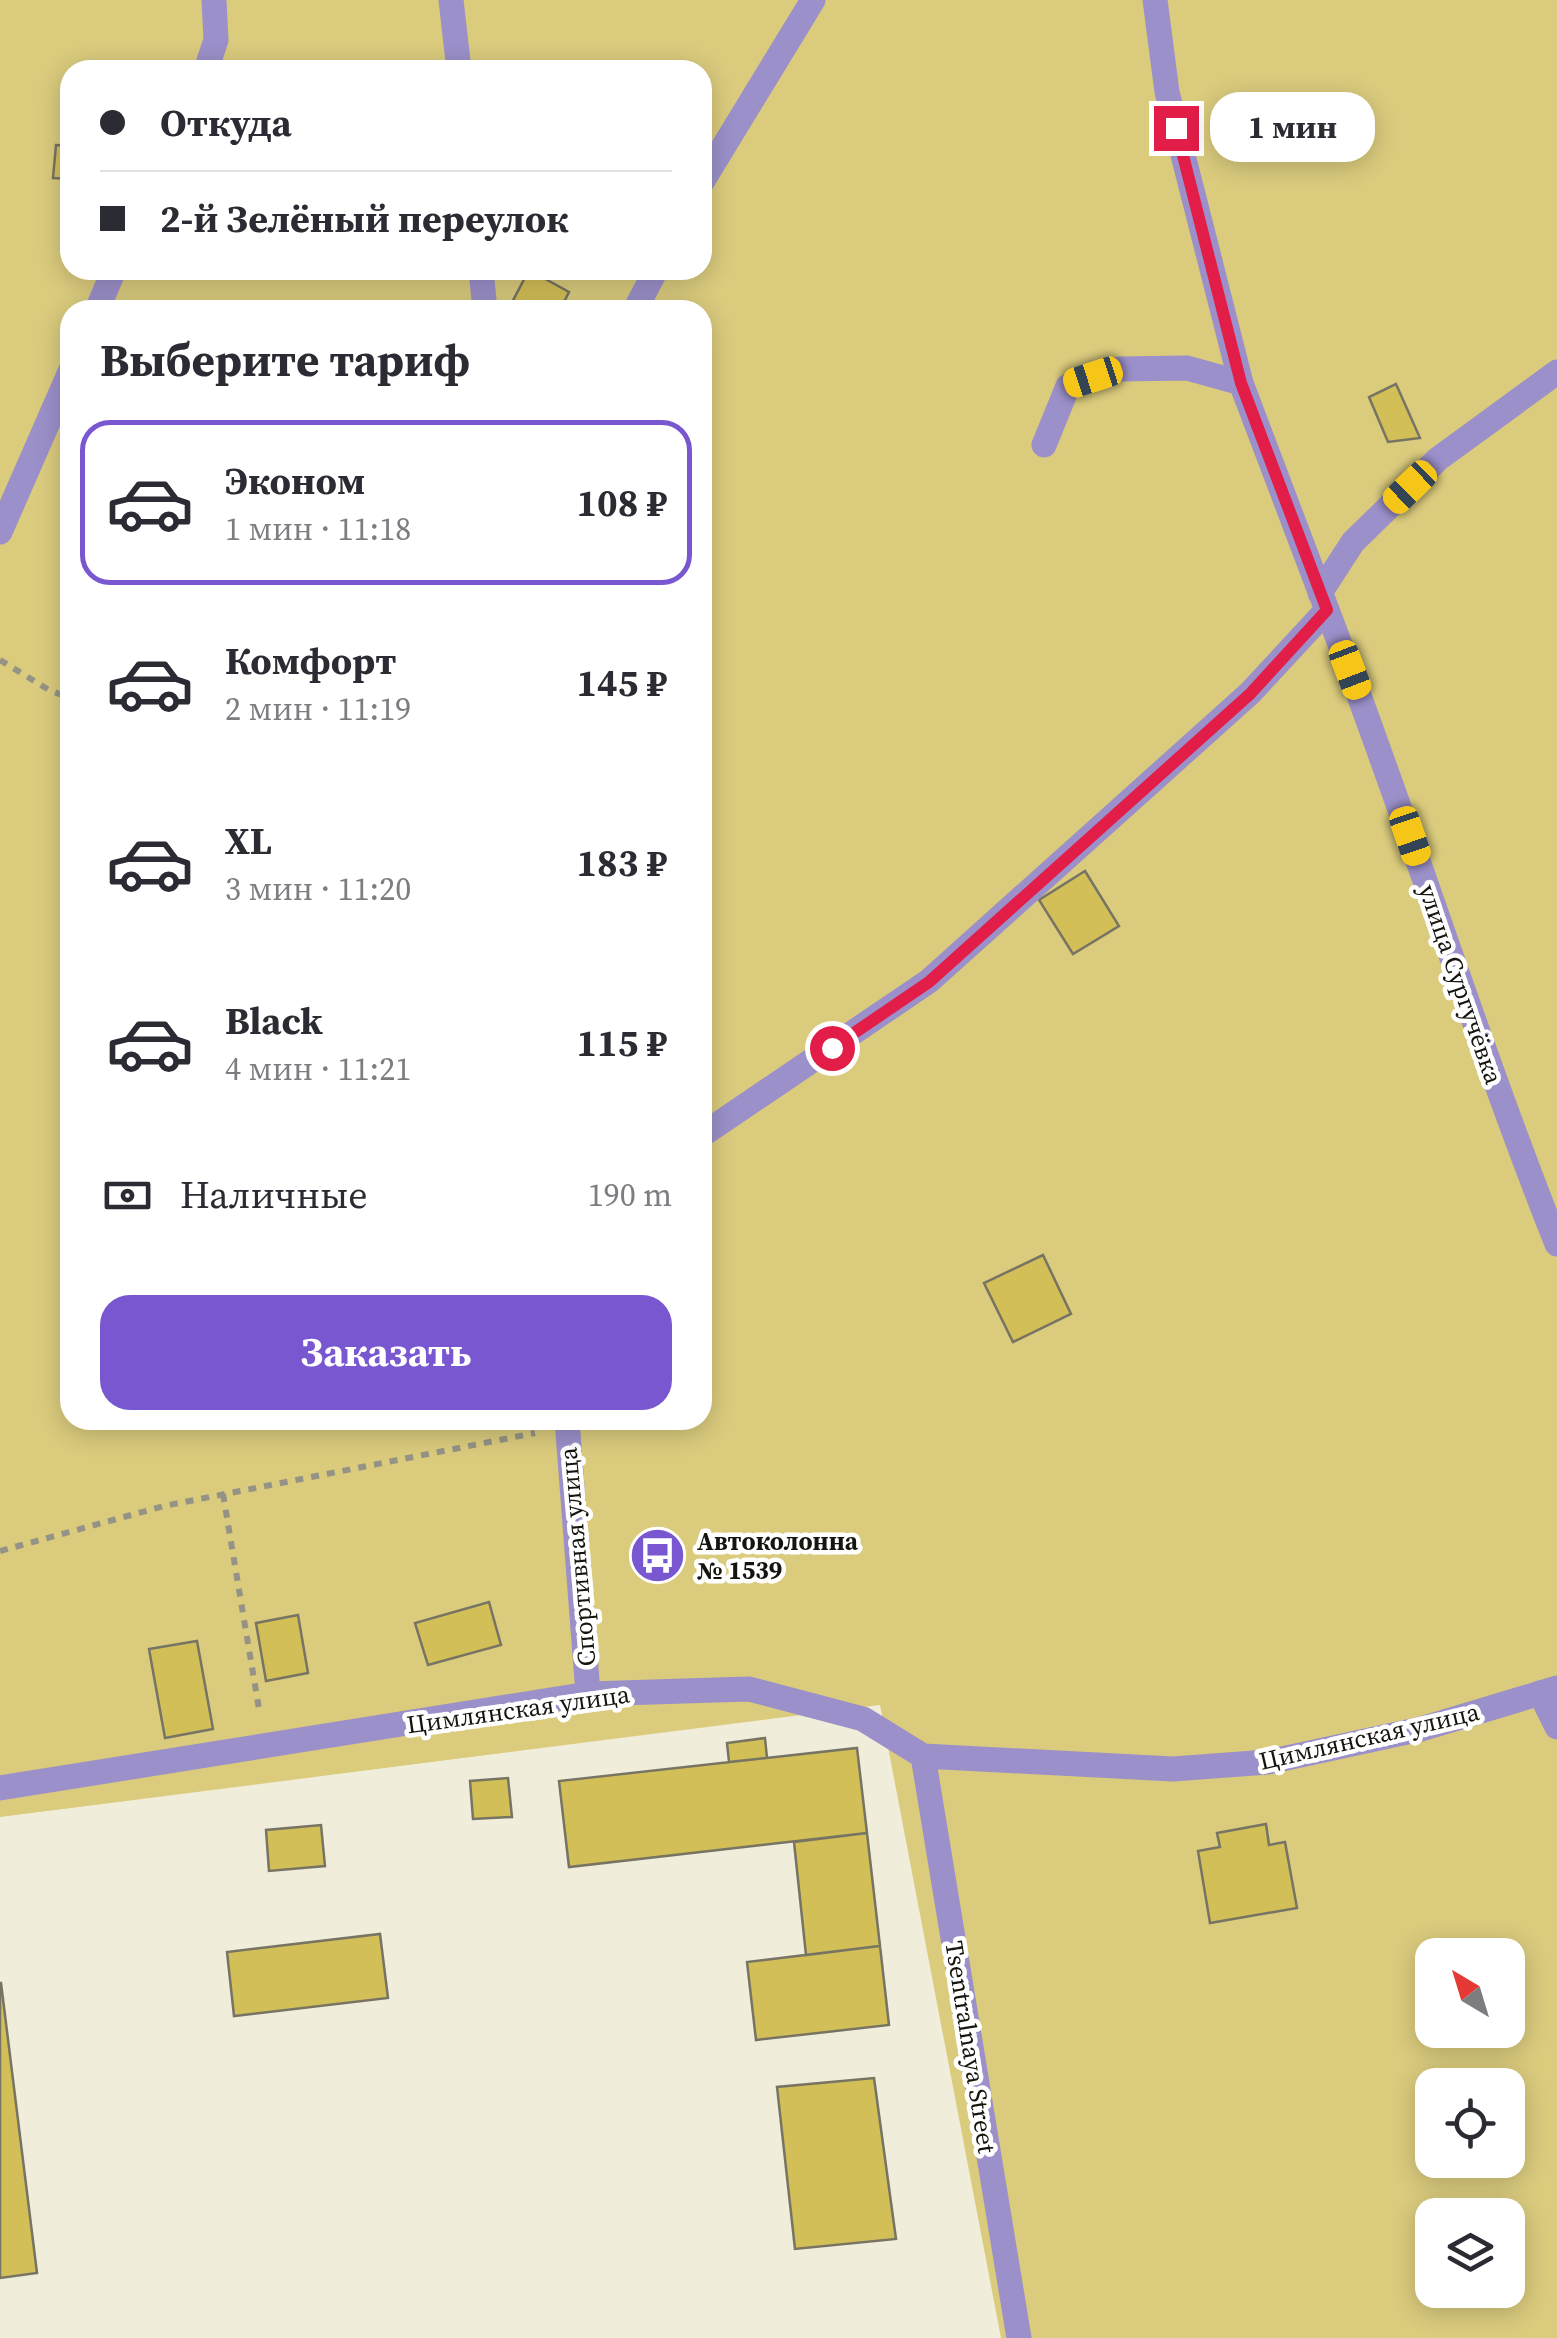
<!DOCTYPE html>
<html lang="ru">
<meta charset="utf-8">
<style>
:root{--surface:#fff;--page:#f2f2f3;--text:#2b2b33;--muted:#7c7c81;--line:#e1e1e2;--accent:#7957d0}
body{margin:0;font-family:"Source Serif 4",serif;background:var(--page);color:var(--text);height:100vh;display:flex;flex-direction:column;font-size:38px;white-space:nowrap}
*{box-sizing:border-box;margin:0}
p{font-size:32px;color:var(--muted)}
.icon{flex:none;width:55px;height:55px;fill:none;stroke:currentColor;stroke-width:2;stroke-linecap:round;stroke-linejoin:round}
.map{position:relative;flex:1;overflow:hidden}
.panel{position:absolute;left:60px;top:300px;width:652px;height:1130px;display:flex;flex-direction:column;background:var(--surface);border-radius:30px;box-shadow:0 5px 25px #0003}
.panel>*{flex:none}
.banner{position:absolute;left:60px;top:60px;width:652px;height:220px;border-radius:30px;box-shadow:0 5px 25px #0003;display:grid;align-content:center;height:220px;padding:0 40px;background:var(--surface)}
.needle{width:65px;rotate:322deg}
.tools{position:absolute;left:1415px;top:1938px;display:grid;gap:20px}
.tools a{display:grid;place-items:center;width:110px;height:110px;border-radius:20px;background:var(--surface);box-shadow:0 5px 25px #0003;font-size:50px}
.end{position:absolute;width:45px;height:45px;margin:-22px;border:12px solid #e11d48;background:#fff;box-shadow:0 0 0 5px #fff}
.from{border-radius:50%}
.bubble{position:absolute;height:70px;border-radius:30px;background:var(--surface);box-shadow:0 5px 25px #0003;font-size:32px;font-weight:700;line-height:70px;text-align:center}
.car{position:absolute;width:30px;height:60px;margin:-30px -15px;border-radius:12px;box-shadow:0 0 8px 2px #0007;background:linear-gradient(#f5c518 24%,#345 0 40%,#f5c518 0 76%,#345 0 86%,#f5c518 0)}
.banner b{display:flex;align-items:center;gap:35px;height:95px;font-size:38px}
.banner b+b{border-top:2px solid var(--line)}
.banner i{width:25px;height:25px;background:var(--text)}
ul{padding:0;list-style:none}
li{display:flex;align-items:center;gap:30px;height:165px;margin:0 20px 15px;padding:0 20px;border:5px solid transparent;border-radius:30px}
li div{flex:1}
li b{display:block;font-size:38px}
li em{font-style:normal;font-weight:700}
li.selected{border-color:var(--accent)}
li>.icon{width:90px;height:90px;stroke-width:1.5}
h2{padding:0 40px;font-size:45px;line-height:120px}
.pay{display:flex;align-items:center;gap:25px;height:110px;padding:0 40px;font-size:38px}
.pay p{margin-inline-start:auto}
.action{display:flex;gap:20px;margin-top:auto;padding:20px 40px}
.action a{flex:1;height:115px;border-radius:30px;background:var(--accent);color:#fff;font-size:40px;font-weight:700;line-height:115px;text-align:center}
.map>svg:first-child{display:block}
.green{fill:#dacb7d;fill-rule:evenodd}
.building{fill:#d3bf57;stroke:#777463;stroke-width:2.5}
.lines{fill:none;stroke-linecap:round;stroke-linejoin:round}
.path{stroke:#959385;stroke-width:6;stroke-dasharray:8 8;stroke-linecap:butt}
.service{stroke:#9b90c9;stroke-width:25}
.minor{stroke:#9b90c9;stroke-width:25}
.route{stroke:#e11d48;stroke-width:12}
.labels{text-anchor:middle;stroke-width:9;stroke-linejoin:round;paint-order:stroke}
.street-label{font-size:25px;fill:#15140d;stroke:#fff}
.poi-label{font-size:25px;font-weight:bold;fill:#15140d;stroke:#fff;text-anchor:start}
</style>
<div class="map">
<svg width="1557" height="2338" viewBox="0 0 1557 2338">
<rect width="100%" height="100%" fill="#f0edda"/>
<path class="green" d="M0,0H1557V2338H1001L880,1705L0,1817ZM70,70H702V270H70ZM70,310H702V1420H70ZM1432,1955H1508V2030H1432ZM1432,2085H1508V2160H1432ZM1432,2215H1508V2290H1432Z"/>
<path class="building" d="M56,145L70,146V179L53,178Z
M529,270L569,292L560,310H508Z
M1396,384L1420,438L1388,442L1369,397Z
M1085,871L1119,926L1073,954L1039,900Z
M1043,1255L1071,1314L1013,1342L984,1283Z
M489,1602L501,1645L428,1665L415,1623Z
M298,1615L308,1673L266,1681L256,1623Z
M197,1641L213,1729L165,1738L149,1649Z
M765,1738L767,1758L729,1762L727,1743Z
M857,1748L867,1833L569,1867L559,1781Z
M508,1778L512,1817L473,1819L470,1781Z
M1266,1824L1269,1845L1285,1842L1297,1908L1210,1923L1198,1851L1220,1847L1217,1833Z
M321,1825L325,1866L269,1871L266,1830Z
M867,1833L880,1946L806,1955L794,1842Z
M380,1934L388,1998L234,2016L227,1952Z
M880,1946L889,2025L756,2040L747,1962Z
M1,1983L37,2273L0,2278V1983Z
M874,2078L896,2239L795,2249L777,2087Z"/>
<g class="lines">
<path class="path" d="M0,660L49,690L70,698
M223,1494L260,1715
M0,1551L164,1506L535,1433"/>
<path class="service" d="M206,70L216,40L214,0
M702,182L813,0
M97,310L114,270
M635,310L656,270
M1044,445L1068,386L1119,369L1187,368L1241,383
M0,532L70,372
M1320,593L1353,542L1438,459L1557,372
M702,1135L929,981L1250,693L1327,610L1241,383L1167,92L1155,0
M1540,1693L1557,1727"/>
<path class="minor" d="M451,0L459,70
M481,270L485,310
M1327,610C1408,820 1474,1035 1557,1244
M567,1420L588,1694
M923,1756L1019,2338
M0,1788L588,1694L749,1689L863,1719L923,1756L1173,1769L1268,1762L1421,1729L1557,1688"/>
</g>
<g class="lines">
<path class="route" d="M832,1048L929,982L1250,694L1327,610L1241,383L1176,128"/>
</g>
<defs>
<symbol id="bus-disc" viewBox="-11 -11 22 22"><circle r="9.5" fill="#7957d0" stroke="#fff"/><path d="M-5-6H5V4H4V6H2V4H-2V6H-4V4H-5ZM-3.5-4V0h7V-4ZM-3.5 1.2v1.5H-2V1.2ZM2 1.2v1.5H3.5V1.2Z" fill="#fff"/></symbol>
</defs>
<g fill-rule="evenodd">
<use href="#bus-disc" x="626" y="1524" width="63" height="63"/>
</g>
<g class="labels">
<g class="street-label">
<text transform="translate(1461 984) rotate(71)" y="9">улица Сургучёвка</text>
<text transform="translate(577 1557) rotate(-95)" y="9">Спортивная улица</text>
<text transform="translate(518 1709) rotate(-8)" y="9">Цимлянская улица</text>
<text transform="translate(1369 1736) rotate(-13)" y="9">Цимлянская улица</text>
<text transform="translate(971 2047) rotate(81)" y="9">Tsentralnaya Street</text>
</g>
<g class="poi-label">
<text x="697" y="1550">Автоколонна<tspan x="697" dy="29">№ 1539</tspan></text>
</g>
</g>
</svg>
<div class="tools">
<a><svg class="needle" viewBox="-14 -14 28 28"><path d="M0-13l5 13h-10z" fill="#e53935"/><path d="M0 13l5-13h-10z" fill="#7c7c81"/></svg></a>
<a><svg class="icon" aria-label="locate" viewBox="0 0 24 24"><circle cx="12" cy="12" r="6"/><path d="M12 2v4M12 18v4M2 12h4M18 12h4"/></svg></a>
<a><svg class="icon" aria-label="layers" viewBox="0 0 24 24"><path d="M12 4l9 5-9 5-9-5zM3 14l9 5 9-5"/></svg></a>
</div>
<i class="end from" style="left:832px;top:1048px"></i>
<i class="end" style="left:1176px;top:128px"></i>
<div class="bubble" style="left:1210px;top:92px;width:165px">1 мин</div>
<i class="car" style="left:1093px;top:377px;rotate:252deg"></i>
<i class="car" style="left:1410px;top:487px;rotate:226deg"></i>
<i class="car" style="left:1350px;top:670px;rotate:159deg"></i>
<i class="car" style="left:1410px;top:836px;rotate:161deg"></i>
<div class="banner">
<b><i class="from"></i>Откуда</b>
<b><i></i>2-й Зелёный переулок</b>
</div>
<section class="panel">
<h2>Выберите тариф</h2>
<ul>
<li class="selected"><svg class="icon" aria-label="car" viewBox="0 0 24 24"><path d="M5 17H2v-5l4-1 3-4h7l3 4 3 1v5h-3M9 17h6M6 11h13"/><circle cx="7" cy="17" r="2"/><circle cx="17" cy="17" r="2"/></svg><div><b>Эконом</b><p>1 мин · 11:18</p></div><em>108 ₽</em></li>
<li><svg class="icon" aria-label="car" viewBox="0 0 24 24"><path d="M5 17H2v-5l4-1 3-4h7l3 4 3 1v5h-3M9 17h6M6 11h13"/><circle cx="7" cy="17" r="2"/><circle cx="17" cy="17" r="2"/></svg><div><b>Комфорт</b><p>2 мин · 11:19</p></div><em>145 ₽</em></li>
<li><svg class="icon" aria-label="car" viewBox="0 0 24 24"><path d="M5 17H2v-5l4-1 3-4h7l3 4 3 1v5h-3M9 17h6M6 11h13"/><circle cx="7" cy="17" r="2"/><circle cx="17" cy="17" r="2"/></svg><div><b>XL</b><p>3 мин · 11:20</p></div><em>183 ₽</em></li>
<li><svg class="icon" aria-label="car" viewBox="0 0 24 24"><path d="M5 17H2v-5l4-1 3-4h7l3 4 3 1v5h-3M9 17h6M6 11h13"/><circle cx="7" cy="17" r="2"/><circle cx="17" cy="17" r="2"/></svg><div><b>Black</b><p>4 мин · 11:21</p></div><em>115 ₽</em></li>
</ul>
<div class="pay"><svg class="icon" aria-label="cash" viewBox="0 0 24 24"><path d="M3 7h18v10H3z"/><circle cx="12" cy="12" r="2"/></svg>Наличные<p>190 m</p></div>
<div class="action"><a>Заказать</a></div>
</section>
</div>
